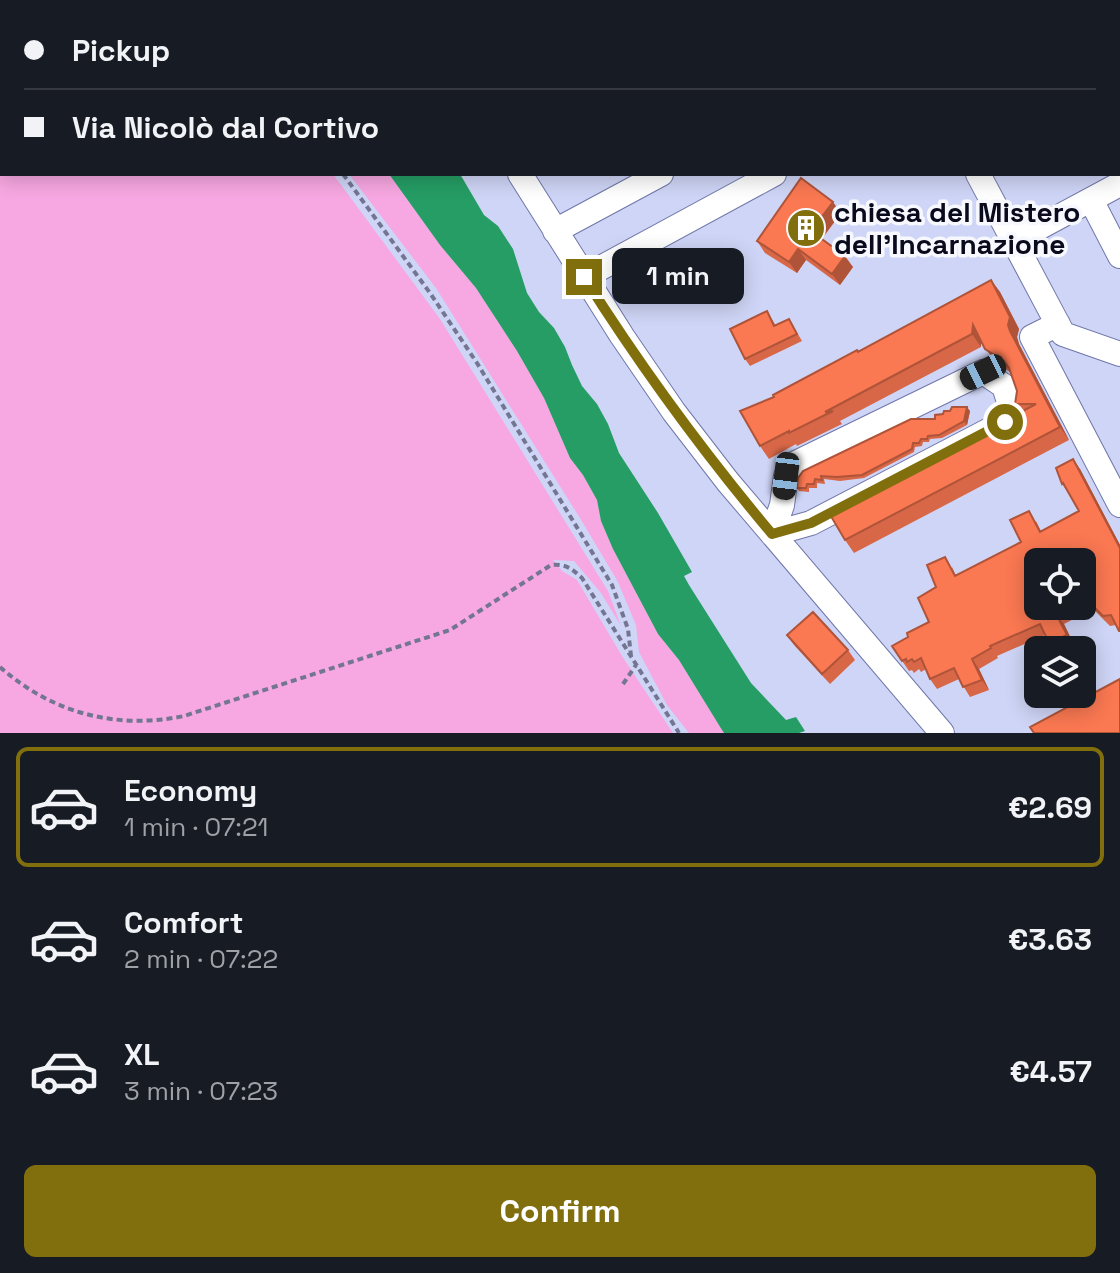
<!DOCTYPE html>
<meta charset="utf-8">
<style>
:root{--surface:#171b24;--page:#20242c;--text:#f1f3f6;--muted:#9ea1a6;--line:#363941;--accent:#816f0d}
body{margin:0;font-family:"Space Grotesk",sans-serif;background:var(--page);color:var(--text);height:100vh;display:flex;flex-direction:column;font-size:30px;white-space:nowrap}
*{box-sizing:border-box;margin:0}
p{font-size:26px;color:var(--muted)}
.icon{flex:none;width:44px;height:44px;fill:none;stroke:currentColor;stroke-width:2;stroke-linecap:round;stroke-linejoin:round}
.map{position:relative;height:733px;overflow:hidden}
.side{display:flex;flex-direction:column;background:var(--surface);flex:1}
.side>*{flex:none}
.guide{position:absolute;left:0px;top:0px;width:1120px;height:176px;box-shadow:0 4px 20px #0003;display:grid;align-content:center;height:176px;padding:0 24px;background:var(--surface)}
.fabs{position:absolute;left:1024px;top:548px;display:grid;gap:16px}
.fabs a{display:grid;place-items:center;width:72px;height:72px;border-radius:12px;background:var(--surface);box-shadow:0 4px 20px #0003;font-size:40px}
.end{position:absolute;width:36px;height:36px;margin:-18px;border:10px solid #816f0d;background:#fff;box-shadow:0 0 0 4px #fff}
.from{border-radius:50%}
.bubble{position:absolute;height:56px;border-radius:12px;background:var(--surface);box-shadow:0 4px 20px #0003;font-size:26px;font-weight:700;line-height:56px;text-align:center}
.car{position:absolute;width:24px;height:48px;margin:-24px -12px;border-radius:10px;box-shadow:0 0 6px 2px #0007;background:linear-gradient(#222 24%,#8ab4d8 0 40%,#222 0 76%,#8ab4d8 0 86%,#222 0)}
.guide b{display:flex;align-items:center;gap:28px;height:76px;font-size:30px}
.guide b+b{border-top:2px solid var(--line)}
.guide i{width:20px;height:20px;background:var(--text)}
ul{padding:14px 0 0;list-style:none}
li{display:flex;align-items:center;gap:24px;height:120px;margin:0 16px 12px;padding:0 8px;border:4px solid transparent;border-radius:12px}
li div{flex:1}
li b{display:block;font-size:30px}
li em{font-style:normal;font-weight:700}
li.on{border-color:var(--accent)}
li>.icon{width:72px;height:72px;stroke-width:1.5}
.action{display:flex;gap:16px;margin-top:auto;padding:16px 24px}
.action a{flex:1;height:92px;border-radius:12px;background:var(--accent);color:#fff;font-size:32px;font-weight:700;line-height:92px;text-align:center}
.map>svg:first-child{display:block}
.green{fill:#f7a7e1}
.water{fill:#259d64}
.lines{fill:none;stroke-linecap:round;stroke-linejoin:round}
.minor-casing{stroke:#6f77a9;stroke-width:26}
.path{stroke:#737690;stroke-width:4;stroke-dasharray:6 4;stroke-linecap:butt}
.minor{stroke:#fff;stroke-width:24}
.wall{fill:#d76747;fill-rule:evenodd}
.shaded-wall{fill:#af5439}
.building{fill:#fa7852;stroke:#af5439;stroke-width:2}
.route{stroke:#816f0d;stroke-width:10}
.labels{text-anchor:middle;stroke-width:7;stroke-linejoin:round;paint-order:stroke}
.poi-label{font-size:28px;font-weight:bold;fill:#090a1c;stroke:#f7f8fe;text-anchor:start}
</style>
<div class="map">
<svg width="1120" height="733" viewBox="0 0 1120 733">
<rect width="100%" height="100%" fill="#cfd5f6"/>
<path class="green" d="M0,0H226L227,2H2V174H333L440,319L608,591L621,626L601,593L574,561L553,560L562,571L577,580L622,656L673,733H0Z
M349,174H389L440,245L476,288L517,351L544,398L570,458L583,475L597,500L601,521L613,549L658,634L679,660L724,733H689L667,705L639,652L636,625L618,582L583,523L436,288Z"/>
<path class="water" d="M389,174H460L484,215L498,226L513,249L527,293L539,312L554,328L565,347L572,365L582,386L597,404L608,424L619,453L658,513L692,572L684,576L689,585L751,683L786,720L796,717L805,731L799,733H724L722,730L679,660L658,634L613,549L601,521L597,500L583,475L570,458L544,398L517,351L476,288L440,245Z"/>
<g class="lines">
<defs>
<path id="minor" d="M413,0L414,2
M827,0L828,2
M520,174L622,336L674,412L728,482L942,733
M978,174L1063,334L1120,354
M1091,200L1120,256
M555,231L661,174
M1014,241L1120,184
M584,277L774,174
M1058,324L1032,337L1120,505
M983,372L1004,386L1011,408L1005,422L811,523L772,534L782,505L786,476L796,463Z"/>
</defs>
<use href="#minor" class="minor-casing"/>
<path class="path" d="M234,0L235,2
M343,174L430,293L477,363L612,585L628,629L631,656
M0,667C52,713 116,730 184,716L450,630L551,565C566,564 571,568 582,578L679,733
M623,684L636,665"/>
<use href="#minor" class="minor"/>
</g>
<path class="wall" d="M650,0H679L676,2H651Z
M841,213L822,239L853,267L840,285L806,260L797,273L765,253L757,241Z
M991,280L1000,292L1019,329L1017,337L1019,344L1069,440L854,553L845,540L1021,412L1015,404L1017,391L1010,372L994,361L981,341V347L840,421L842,424L797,446L796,444L769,459L760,446L774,397Z
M767,311L776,326L789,319L802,341L750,366L745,359Z
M970,411L967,425L942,438L930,439L929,442H923L922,446L915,447L914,452L864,478L840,481L824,479L825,484L817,483V488H809V492L799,491L797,488L943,414Z
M1080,469L1120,545V632L1116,625L1110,626L1093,609L1064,624L1074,645L1064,650H1054L1045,635L997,656L998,658L979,669L989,690L970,697L959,679L937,689L930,679L926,669L921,672L919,669L914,673L912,670L909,671L892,646L908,637L929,622L936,587L952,567L956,576L1021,542L1036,521L1041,531L1079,511L1070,494L1062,484ZM1082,562V606H1038Z
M787,635L848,650L855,660L830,684L794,645Z"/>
<path class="shaded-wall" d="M833,202L841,213L819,242L811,231Z
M798,249L806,260L797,273L789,262Z
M845,256L853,267L840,285L832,274Z
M991,280L1000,292L1019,329L1017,337L1019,344L1069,440L1060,427L1010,331Z
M973,325L981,337V347L972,334Z
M967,407L970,411L967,425L964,421Z
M1073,459L1080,469L1120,545V548Z
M1056,614L1064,624L1074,645L1067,635Z
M972,659L979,669L989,690L982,680Z"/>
<path class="building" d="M1060,0H1098L1099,2H1061Z
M1118,39L1120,43V115L1118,112Z
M801,178L833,202L811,231L845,256L832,274L798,249L789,262L757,241Z
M991,280L1010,317L1008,325L1010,331L1060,427L845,540L829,513L1036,404H1015L1017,391L1009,368L1004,361L985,349L973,325L972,334L825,412L833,411L789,433V431L760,446L740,411L774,397L773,395L857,350L858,352Z
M767,311L774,326L789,319L797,334L745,359L730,329Z
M952,407H967L964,421L939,435L928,436L927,439H921L919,443H913L912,449L862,475L837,477L821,476L822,480L815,479L814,484H807L806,488H797L798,478L803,471L911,419H935V415L943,414L944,411H950Z
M1073,459L1120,548V631H1119L1111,615L1103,616L1086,599L1082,601V562H1038V606H1072L1056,614L1067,635L1049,643L1040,624L990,646L991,648L972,659L982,680L963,687L954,668L930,679L921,658L914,662L912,659L907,662L906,659L902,661L892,646L908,637L907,633L929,622L918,598L936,587L927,565L945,557L955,576L1021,542L1010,520L1029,511L1040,532L1079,511L1063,483L1062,484L1056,468Z
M813,612L848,650L822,674L787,635Z
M1120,679V733H1034L1030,727Z"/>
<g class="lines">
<path class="route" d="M584,277C641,367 703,452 772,534L811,523L1005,422"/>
</g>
<defs>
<symbol id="building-disc" viewBox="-11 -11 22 22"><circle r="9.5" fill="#816f0d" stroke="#f7f8fe"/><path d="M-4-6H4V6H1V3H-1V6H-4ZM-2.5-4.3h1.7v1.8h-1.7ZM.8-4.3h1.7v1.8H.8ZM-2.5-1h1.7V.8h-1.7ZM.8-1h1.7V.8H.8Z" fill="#fff"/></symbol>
</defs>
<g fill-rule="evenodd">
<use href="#building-disc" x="784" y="206" width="44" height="44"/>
</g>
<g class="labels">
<g class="poi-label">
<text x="834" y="222">chiesa del Mistero<tspan x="834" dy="32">dell'Incarnazione</tspan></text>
</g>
</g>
</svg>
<div class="fabs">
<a><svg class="icon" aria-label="locate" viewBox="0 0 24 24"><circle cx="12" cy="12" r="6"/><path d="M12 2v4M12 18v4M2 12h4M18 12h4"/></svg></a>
<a><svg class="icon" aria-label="layers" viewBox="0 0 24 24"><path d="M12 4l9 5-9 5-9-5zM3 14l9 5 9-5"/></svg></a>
</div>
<i class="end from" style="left:1005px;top:422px"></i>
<i class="end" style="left:584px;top:277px"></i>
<div class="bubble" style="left:612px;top:248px;width:132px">1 min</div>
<i class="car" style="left:983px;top:372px;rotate:244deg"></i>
<i class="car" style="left:786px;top:476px;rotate:187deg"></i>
<div class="guide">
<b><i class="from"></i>Pickup</b>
<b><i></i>Via Nicolò dal Cortivo</b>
</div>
</div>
<section class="side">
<ul>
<li class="on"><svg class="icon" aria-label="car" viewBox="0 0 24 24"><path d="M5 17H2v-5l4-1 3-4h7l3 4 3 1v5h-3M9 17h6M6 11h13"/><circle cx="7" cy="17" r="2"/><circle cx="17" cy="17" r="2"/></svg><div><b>Economy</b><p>1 min · 07:21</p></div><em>€2.69</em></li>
<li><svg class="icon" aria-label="car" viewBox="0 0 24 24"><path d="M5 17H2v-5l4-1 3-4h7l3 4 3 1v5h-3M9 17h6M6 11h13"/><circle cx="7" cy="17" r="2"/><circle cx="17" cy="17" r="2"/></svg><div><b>Comfort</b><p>2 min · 07:22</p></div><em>€3.63</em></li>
<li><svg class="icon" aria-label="car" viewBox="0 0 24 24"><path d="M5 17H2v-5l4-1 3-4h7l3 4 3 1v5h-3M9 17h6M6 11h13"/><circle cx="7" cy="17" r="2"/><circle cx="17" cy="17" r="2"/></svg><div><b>XL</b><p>3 min · 07:23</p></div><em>€4.57</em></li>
</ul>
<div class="action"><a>Confirm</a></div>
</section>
